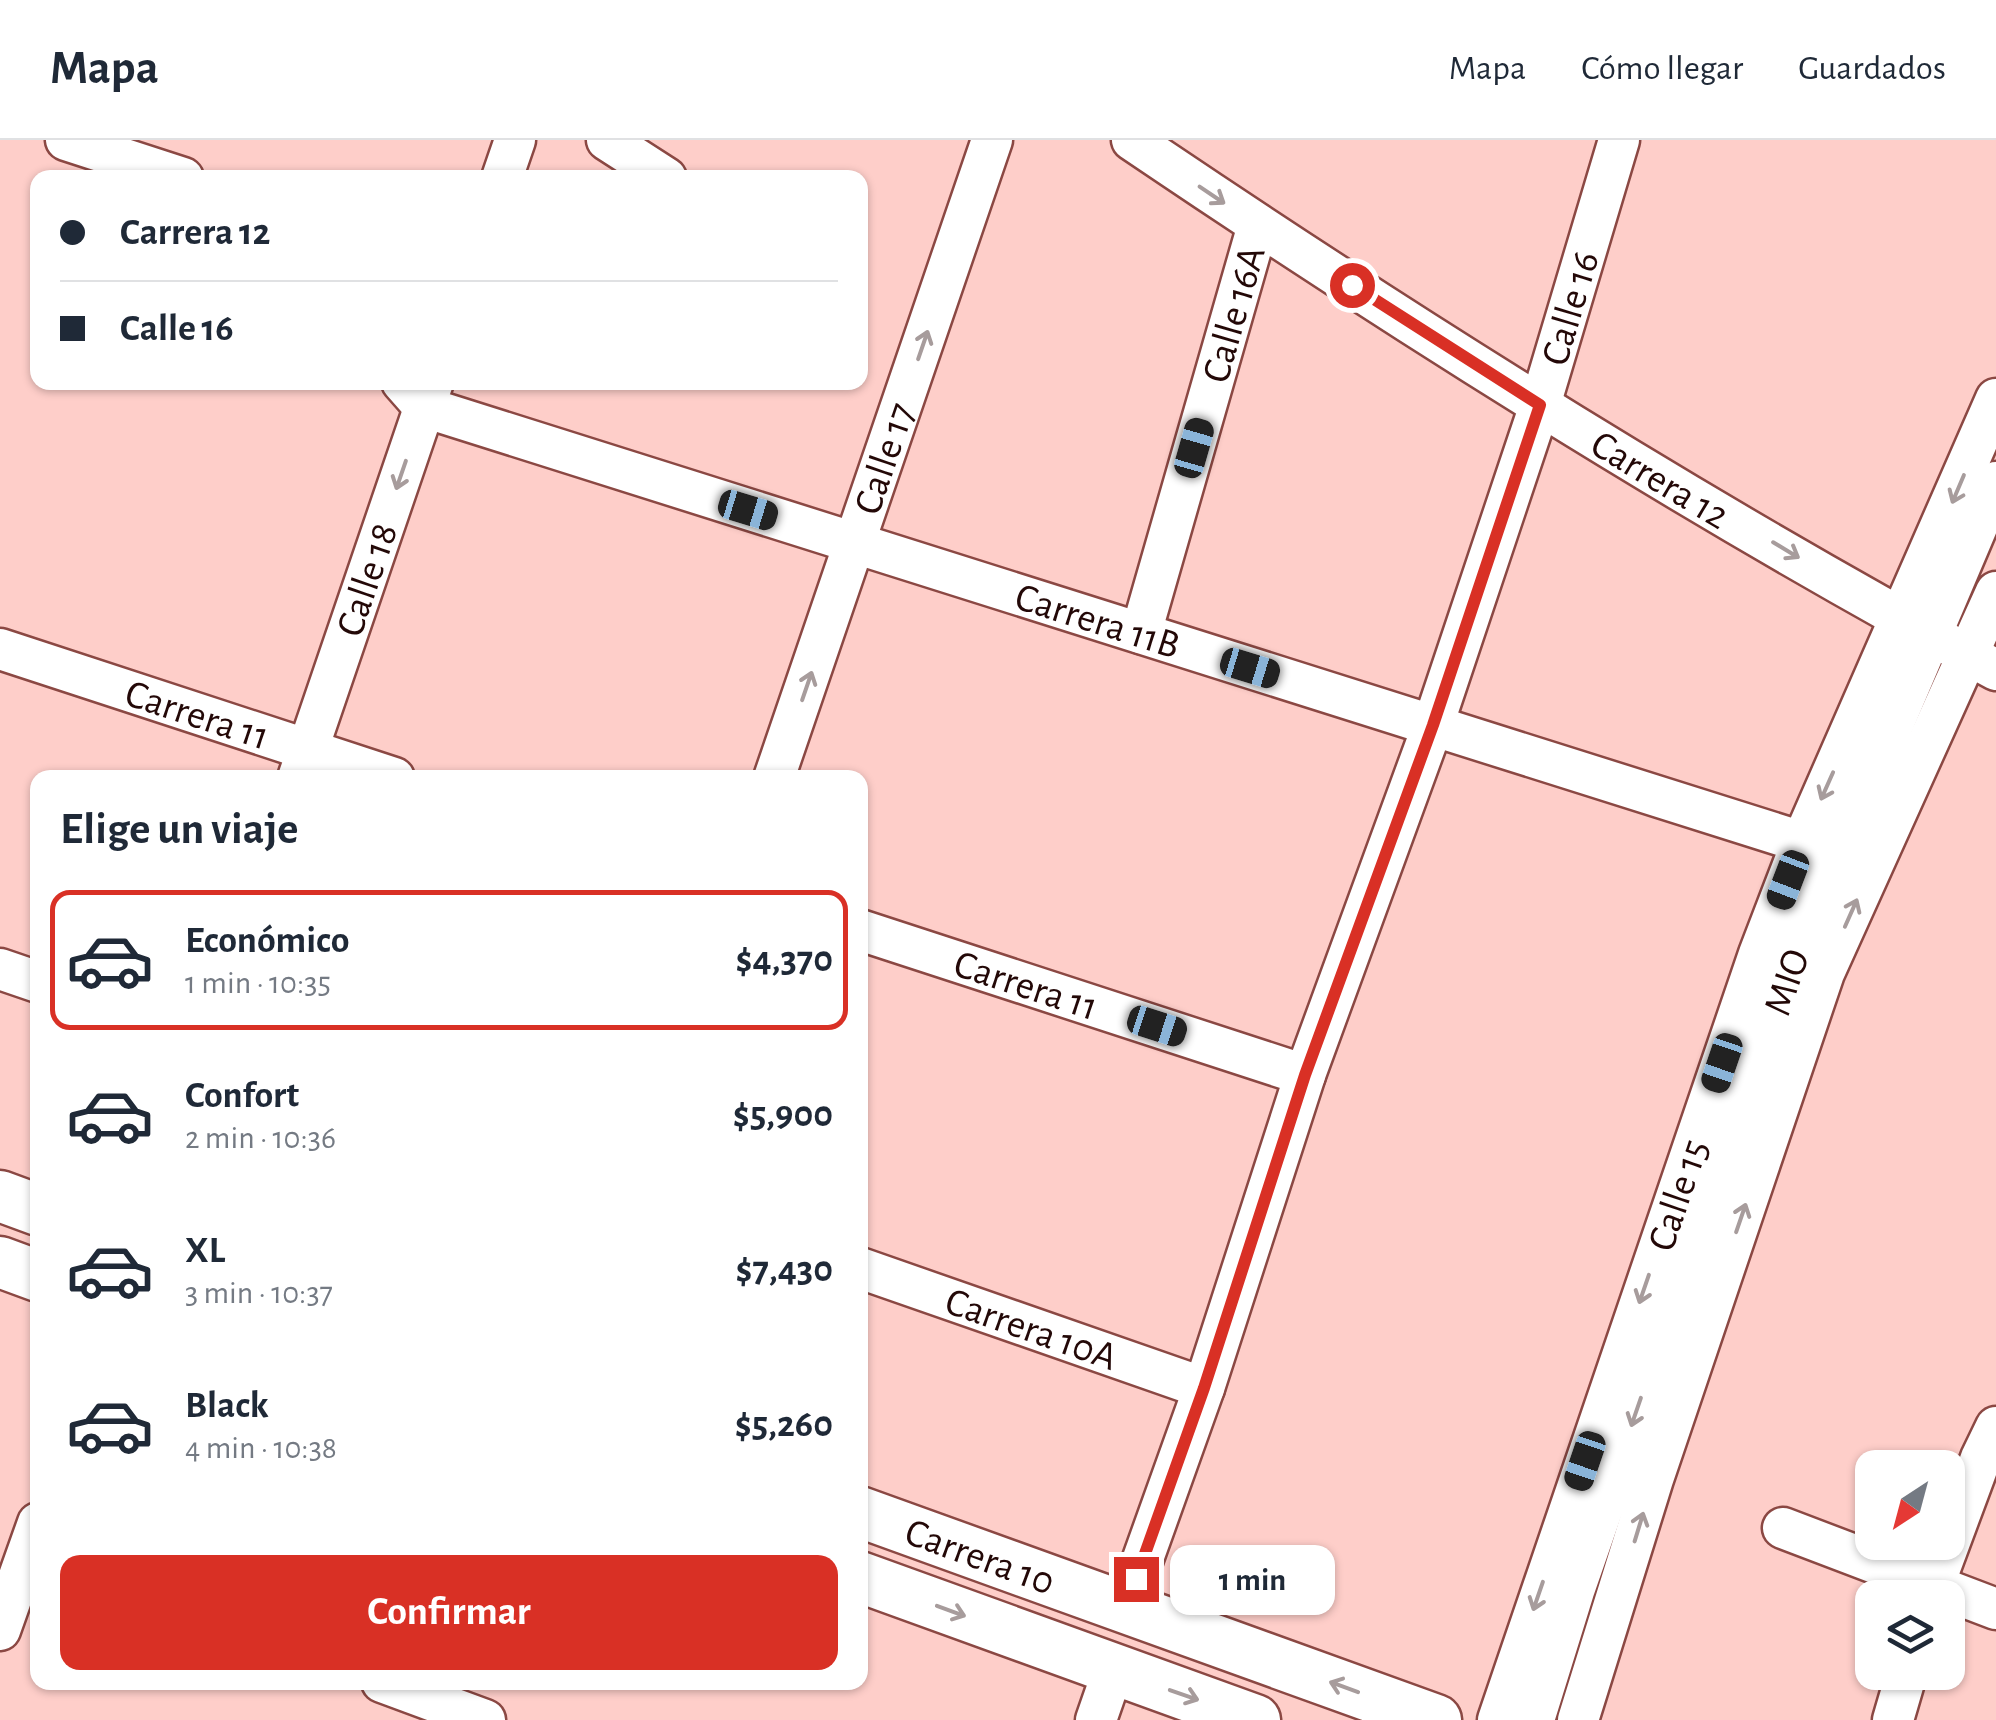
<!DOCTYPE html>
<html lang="es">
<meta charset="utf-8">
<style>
:root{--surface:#fff;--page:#f2f2f3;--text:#1f2937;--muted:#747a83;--line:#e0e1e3;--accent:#d93025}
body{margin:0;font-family:"Alegreya Sans",sans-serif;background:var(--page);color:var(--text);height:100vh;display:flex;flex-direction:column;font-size:38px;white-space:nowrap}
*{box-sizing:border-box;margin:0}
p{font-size:32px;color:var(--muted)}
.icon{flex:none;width:55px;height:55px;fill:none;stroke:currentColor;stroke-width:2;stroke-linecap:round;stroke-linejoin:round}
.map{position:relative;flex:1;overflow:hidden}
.drawer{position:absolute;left:30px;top:630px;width:838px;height:920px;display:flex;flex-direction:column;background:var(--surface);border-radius:20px;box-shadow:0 2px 8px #0004}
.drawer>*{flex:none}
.guide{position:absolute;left:30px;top:30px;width:838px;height:220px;border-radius:20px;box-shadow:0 2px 8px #0004;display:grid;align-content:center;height:220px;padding:0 30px;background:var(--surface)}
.needle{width:65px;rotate:216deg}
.buttons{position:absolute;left:1855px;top:1310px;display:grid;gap:20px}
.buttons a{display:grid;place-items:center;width:110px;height:110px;border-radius:20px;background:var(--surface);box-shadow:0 2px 8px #0004;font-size:50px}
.end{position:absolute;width:45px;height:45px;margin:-22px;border:12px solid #d93025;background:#fff;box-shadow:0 0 0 5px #fff}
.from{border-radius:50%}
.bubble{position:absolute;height:70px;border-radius:20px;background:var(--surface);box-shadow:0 2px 8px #0004;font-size:32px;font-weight:700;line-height:70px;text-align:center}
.car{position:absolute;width:30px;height:60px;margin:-30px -15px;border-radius:12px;box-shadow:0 0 8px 2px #0007;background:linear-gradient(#222 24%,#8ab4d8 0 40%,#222 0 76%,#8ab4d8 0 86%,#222 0)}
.guide b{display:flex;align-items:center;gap:35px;height:95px;font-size:38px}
.guide b+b{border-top:2px solid var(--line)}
.guide i{width:25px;height:25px;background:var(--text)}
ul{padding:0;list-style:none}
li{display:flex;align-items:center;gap:30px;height:140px;margin:0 20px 15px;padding:0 10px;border:5px solid transparent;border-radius:20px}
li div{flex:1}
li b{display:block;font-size:38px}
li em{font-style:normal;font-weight:700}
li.selected{border-color:var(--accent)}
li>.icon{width:90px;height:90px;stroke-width:1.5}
h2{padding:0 30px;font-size:45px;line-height:120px}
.action{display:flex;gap:20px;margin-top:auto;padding:20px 30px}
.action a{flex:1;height:115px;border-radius:20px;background:var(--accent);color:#fff;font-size:40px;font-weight:700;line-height:115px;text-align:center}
header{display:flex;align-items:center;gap:60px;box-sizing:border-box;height:140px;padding:0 50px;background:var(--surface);border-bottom:2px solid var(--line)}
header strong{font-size:48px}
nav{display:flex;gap:55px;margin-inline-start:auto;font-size:35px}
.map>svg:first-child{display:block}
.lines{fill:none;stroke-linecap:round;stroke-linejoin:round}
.minor-casing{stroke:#8b4843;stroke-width:45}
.major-casing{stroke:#8b4843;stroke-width:55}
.minor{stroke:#fff;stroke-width:40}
.major{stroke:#fff;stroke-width:50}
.oneway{stroke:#a79c9c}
.route{stroke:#d93025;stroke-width:12}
.labels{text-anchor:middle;stroke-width:10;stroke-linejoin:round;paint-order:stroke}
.street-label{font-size:40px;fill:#230807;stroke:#fcfcfc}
</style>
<header>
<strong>Mapa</strong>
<nav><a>Mapa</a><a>Cómo llegar</a><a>Guardados</a></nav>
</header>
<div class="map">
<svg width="1996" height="1580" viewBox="0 0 1996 1580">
<rect width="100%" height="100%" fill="#fecec9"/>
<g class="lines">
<defs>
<g id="minor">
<path d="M66,0L183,38"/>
<path d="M607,0L666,38"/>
<path id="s1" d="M1132,0C1410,188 1700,371 1996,530"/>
<path d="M502,38L515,0"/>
<path id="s2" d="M402,242L424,267L1802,702"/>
<path id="s3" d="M1141,493L1258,85"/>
<path id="s4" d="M0,509L394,638"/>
<path id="s5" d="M298,638L433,242"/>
<path id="s6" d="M774,638L992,0"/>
<path id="s7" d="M860,790L1305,935"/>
<path d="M0,829L38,842"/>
<path id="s8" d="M860,1128L1204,1248"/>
<path d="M1783,1388L1996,1469"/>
<path d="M1929,1458L1981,1318L1996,1287"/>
<path id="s9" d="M1125,1469L1204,1248L1305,935L1433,585L1540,265L1619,0"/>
<path d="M0,1490L38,1383"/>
<path d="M382,1542L485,1580"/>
<path d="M1096,1580L1113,1531"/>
<path id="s10" d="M1498,1580L1759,814L1802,702L1996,259"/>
<path id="s11" d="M1534,1580L1574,1451L1792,823L1996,342"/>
<path d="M1578,1580L1653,1339L1824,833L1996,452"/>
<path d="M1893,1580L1907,1532"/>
</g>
<g id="major">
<path d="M0,1056L38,1070"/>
<path d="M0,1122L38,1136"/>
<path id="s12" d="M860,1372L1436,1580"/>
<path d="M860,1437L1255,1580"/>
</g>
</defs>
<use href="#minor" class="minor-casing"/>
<use href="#major" class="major-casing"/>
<use href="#minor" class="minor"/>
<use href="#major" class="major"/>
</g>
<defs><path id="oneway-shaft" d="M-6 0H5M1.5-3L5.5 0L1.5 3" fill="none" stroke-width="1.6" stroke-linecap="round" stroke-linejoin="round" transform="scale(2.5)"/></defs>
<g class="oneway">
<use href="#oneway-shaft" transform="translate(1212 55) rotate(34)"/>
<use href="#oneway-shaft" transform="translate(923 205) rotate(-71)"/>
<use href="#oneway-shaft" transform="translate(401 335) rotate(109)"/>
<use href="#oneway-shaft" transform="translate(1958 349) rotate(113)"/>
<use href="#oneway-shaft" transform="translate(1786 410) rotate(31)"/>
<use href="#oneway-shaft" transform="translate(807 546) rotate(-71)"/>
<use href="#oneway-shaft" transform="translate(1827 646) rotate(114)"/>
<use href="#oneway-shaft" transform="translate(1851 773) rotate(-66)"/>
<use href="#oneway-shaft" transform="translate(1741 1078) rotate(-71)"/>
<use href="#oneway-shaft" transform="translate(1644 1149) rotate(109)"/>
<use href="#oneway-shaft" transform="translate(1636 1272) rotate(109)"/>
<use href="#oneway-shaft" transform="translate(1639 1387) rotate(-73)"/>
<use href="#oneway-shaft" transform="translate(1538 1456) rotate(109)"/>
<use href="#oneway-shaft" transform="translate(951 1471) rotate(20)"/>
<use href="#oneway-shaft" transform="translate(1344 1547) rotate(-160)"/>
<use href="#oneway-shaft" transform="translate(1184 1555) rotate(19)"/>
</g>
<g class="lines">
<path class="route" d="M1136,1439L1204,1248L1305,935L1433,585L1540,265L1352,145"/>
</g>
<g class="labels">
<g class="street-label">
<text dy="14" stroke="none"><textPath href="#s9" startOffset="1375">Calle 16</textPath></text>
<text dy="14" stroke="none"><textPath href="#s3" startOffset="332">Calle 16A</textPath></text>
<text dy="14" stroke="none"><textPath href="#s6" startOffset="338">Calle 17</textPath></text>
<text dy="14" stroke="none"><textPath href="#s1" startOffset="628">Carrera 12</textPath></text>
<text dy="14" stroke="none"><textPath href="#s5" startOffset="210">Calle 18</textPath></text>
<text dy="14" stroke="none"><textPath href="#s2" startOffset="740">Carrera 11B</textPath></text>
<text dy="14" stroke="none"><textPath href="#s4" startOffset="208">Carrera 11</textPath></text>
<text dy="14" stroke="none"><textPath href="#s11" startOffset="780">MIO</textPath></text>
<text dy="14" stroke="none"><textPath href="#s7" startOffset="175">Carrera 11</textPath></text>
<text dy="14" stroke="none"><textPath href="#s10" startOffset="555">Calle 15</textPath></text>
<text dy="14" stroke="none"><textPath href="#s8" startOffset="182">Carrera 10A</textPath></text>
<text dy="14" stroke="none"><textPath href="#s12" startOffset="128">Carrera 10</textPath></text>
</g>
</g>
</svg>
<div class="buttons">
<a><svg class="needle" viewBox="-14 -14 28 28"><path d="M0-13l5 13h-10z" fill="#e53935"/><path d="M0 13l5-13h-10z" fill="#747a83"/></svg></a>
<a><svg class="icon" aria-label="layers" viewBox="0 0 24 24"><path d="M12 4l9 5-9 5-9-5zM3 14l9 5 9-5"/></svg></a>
</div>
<i class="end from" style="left:1352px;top:145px"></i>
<i class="end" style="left:1136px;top:1439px"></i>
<div class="bubble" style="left:1170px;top:1405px;width:165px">1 min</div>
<i class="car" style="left:1194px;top:308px;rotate:16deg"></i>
<i class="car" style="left:748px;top:370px;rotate:107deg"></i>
<i class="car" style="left:1250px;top:528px;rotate:107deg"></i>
<i class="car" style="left:1788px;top:740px;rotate:201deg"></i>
<i class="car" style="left:1157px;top:886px;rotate:108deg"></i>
<i class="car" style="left:1722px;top:923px;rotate:199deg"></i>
<i class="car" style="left:1585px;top:1321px;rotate:199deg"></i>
<div class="guide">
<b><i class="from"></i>Carrera 12</b>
<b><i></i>Calle 16</b>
</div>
<section class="drawer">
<h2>Elige un viaje</h2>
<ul>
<li class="selected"><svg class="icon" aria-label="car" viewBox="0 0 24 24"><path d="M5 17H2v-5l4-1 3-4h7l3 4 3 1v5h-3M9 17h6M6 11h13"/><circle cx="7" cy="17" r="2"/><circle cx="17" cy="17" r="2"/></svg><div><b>Económico</b><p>1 min · 10:35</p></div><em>$4,370</em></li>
<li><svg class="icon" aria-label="car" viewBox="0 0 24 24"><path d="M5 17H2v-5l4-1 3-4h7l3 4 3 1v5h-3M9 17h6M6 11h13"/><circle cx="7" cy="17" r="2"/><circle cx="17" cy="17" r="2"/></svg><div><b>Confort</b><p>2 min · 10:36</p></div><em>$5,900</em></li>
<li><svg class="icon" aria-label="car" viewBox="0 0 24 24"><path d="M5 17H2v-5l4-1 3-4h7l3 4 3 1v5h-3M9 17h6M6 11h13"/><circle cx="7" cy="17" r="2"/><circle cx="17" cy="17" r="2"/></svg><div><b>XL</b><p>3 min · 10:37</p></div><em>$7,430</em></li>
<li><svg class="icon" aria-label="car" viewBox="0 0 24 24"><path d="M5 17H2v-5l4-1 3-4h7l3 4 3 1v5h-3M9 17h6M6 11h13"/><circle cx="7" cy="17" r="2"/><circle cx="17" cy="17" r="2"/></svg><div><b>Black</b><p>4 min · 10:38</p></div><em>$5,260</em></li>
</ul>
<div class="action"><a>Confirmar</a></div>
</section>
</div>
